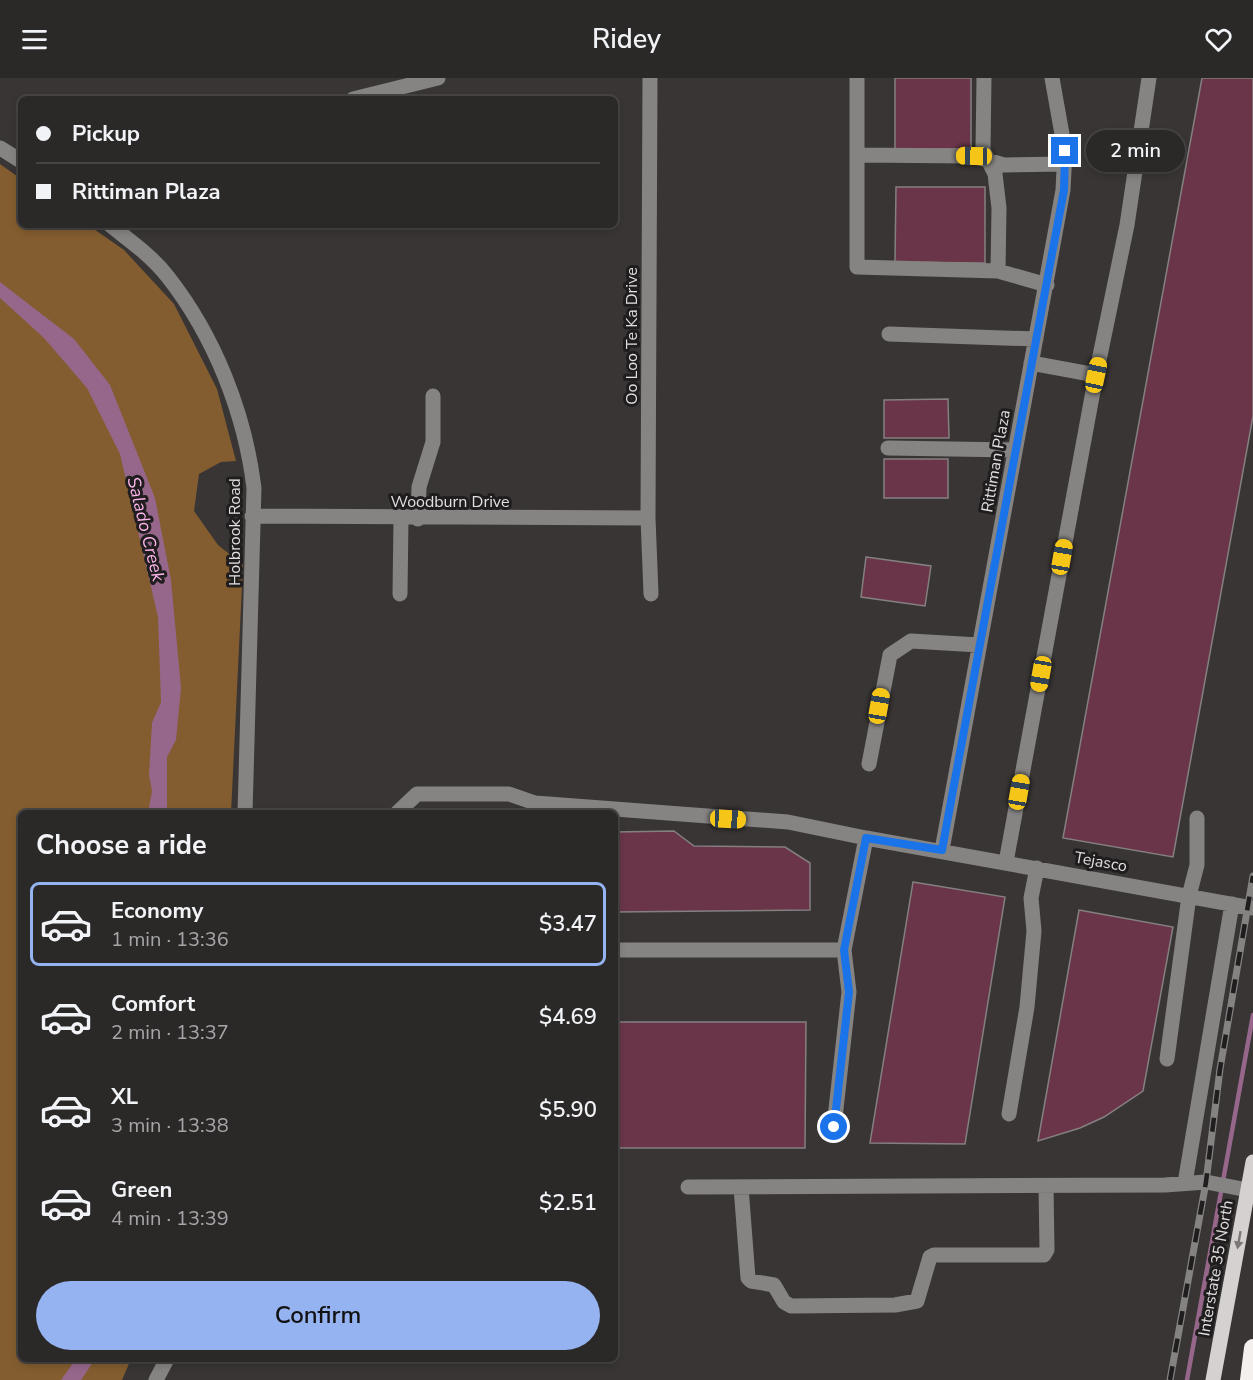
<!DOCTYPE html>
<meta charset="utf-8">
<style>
:root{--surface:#2b2828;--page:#333030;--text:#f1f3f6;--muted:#a6a6a8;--line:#474445;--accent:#95b2f1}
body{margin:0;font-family:"Nunito Sans",sans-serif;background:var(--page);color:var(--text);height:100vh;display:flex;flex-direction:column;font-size:22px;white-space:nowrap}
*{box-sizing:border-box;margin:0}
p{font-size:20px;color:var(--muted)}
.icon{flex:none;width:33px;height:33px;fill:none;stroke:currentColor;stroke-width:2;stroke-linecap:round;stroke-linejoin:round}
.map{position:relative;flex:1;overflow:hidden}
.sheet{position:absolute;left:18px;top:732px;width:600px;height:552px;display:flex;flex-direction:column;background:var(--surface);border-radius:9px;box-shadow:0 3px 9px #0003,0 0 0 2px var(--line)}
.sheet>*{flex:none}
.banner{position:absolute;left:18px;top:18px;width:600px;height:132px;border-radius:9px;box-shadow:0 3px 9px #0003,0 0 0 2px var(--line);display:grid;align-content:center;height:132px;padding:0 18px;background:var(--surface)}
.end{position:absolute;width:27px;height:27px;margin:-14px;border:8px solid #1a73e8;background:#fff;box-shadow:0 0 0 3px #fff}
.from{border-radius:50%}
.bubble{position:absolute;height:42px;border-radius:21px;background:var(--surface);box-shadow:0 3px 9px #0003,0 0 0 2px var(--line);font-size:20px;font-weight:600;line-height:42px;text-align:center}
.car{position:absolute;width:18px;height:36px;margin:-18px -9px;border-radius:8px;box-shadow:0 0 4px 2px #0007;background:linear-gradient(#f5c518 24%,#345 0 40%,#f5c518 0 76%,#345 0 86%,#f5c518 0)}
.banner b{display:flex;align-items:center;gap:21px;height:57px;font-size:22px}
.banner b+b{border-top:2px solid var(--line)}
.banner i{width:15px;height:15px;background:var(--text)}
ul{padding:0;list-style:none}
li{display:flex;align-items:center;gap:18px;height:84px;margin:0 12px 9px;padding:0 6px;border:3px solid transparent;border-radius:9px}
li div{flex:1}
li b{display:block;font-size:22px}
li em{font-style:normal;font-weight:600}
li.current{border-color:var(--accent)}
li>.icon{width:54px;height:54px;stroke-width:1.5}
h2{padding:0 18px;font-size:27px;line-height:72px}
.cta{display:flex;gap:12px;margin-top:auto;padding:12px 18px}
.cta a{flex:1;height:69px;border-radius:36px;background:var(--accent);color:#111;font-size:24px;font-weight:600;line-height:69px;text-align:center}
header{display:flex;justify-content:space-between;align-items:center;height:78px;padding:0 18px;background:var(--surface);font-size:27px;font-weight:600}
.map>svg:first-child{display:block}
.forest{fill:#835d2f}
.water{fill:#96678b}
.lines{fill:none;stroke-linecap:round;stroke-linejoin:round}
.stream{stroke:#96678b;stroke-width:4.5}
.building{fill:#6a3548;stroke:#848081;stroke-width:1.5}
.minor{stroke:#858483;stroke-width:15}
.major{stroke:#d4d1d0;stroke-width:15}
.highway{stroke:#f4f0ee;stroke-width:18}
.rail-casing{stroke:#858282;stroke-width:7}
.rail{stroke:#1f1d1d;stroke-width:4.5;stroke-dasharray:14;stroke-linecap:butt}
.oneway{fill:#7a7776}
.route{stroke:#1a73e8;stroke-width:8}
.labels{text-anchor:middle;stroke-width:6;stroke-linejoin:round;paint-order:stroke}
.street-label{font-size:16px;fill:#e1dfdf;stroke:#1f1d1d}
.water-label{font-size:18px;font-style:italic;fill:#ffb6ed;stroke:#1f1d1d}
</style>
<header><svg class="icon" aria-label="menu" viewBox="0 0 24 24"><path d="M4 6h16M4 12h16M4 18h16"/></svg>Ridey<svg class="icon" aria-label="heart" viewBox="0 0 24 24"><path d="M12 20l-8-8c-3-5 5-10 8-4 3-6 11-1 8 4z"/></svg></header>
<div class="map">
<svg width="1253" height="1302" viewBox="0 0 1253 1302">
<rect width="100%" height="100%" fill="#393535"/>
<path class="forest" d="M0,86L21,101V147H88L124,172L174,226L217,311L236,383L221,384L199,396L194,433L218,467L243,487L231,735H21V1281H131L122,1302H0Z"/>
<path class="water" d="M0,204L74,261L110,307L155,420L171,502L181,610L176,662L167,679V735H148L152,713L149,697L152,645L161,624L158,539L120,376L87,310L44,260L0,220Z
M76,1281H95L81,1302H61Z"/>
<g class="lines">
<path class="stream" d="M1187,1302L1253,937"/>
</g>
<path class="building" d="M895,0H971V71H895Z
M1202,0H1253V338L1173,779L1063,760Z
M896,109H985V185L895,184Z
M948,321L949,360H884V322Z
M884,381H948V420H884Z
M866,479L931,488L925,528L861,519Z
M674,753L694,768L785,769L810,785V832L615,834V754Z
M913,804L1005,819L965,1066L870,1065Z
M1079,832L1173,849L1143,1013L1104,1039L1080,1050L1038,1063Z
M615,944H806L805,1070H615Z"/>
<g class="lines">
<path class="minor" d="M650,0L648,440L651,516
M857,0V189L998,193L1047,207
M984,0L983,72L995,96L999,130L998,193
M353,21L438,0
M0,70L21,83
M857,77L973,78L1004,87L1065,86
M110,147C130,163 152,178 168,199C215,259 245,336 254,410L245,735
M889,256L1036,261
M1096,297L1127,147L1149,0
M888,370L1015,372
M252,438L648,440
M418,441L419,409L433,364V318
M400,516L401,441
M869,686L890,577L911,563L979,567
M397,735L417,716H509L535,725L788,744L866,760
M942,772L1063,112L1065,73L1052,0
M1006,784L1096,297L1031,285
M615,872H844L866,760L1253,830
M1167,981L1189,818L1197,787V740
M1009,1036L1027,929L1034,853L1031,820L1037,790
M834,1049L849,914L844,872
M1185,1105L1232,826
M688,1109L1165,1107L1206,1104L1248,1112
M741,1109L748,1200L751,1203L774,1207L784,1224L791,1228L895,1227L917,1223L930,1179L934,1177H1044L1047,1172L1046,1108
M156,1302L167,1281"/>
<path class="major" d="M1213,1302L1253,1084"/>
<path class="highway" d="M1249,1302L1253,1270"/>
<defs>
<path id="rail" d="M1170,1302L1206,1104L1220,991L1253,798"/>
</defs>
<use href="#rail" class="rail-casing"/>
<use href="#rail" class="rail"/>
</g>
<defs><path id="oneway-solid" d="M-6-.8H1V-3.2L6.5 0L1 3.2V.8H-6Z" transform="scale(1.5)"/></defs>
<use class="oneway" href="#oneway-solid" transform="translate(1239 1162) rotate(100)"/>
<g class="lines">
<path class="route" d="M834,1049L849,914L844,872L866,760L942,772L1049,192L1064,112L1065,73"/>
</g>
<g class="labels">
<g class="street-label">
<text transform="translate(631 258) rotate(-90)" y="6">Oo Loo Te Ka Drive</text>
<text transform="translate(995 383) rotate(-80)" y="6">Rittiman Plaza</text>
<text x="450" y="429">Woodburn Drive</text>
<text transform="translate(234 454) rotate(-90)" y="6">Holbrook Road</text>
<text transform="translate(1101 783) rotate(10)" y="6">Tejasco</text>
<text transform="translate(1215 1190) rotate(-80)" y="6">Interstate 35 North</text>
</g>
<g class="water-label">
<text transform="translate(146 451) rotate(76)" y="6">Salado Creek</text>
</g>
</g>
</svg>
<i class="end from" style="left:834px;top:1049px"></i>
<i class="end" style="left:1065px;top:73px"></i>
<div class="bubble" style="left:1086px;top:52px;width:99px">2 min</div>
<i class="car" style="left:974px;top:78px;rotate:271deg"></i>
<i class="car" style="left:1096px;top:297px;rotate:12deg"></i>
<i class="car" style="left:1062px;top:479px;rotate:10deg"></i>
<i class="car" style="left:1041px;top:596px;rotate:190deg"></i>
<i class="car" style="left:879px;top:628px;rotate:10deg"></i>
<i class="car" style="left:1019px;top:714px;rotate:10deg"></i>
<i class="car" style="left:728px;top:741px;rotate:93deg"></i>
<div class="banner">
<b><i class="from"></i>Pickup</b>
<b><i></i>Rittiman Plaza</b>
</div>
<section class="sheet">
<h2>Choose a ride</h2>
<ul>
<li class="current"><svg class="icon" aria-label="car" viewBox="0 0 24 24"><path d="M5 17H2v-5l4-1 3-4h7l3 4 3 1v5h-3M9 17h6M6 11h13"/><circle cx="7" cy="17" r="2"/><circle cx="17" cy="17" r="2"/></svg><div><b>Economy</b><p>1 min · 13:36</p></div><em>$3.47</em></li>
<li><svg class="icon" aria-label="car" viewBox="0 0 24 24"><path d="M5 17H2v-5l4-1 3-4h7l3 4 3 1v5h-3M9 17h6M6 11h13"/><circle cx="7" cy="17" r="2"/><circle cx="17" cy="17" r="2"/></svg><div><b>Comfort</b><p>2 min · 13:37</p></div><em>$4.69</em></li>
<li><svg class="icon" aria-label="car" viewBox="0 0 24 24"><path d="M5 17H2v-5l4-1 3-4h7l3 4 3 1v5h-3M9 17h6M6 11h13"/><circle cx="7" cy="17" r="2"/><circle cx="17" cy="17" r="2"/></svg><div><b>XL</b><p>3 min · 13:38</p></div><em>$5.90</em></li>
<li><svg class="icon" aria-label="car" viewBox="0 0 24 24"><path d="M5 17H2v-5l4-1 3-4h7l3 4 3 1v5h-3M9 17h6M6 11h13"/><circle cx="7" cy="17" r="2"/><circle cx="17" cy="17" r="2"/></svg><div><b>Green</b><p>4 min · 13:39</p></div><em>$2.51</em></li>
</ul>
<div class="cta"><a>Confirm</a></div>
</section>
</div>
